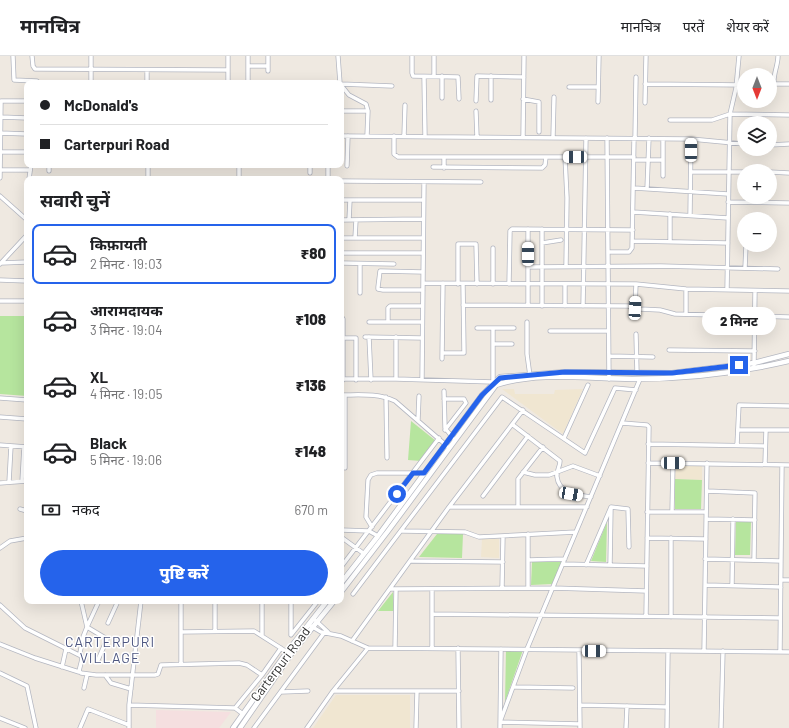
<!DOCTYPE html>
<html lang="hi">
<meta charset="utf-8">
<style>
:root{--surface:#fff;--page:#f6f6f6;--text:#202124;--muted:#757577;--line:#e0e0e0;--accent:#2563eb}
body{margin:0;font-family:Barlow,"Noto Sans Devanagari",sans-serif;background:var(--page);color:var(--text);height:100vh;display:flex;flex-direction:column;font-size:15px;white-space:nowrap}
*{box-sizing:border-box;margin:0}
p{font-size:13px;color:var(--muted)}
.icon{flex:none;width:22px;height:22px;fill:none;stroke:currentColor;stroke-width:2;stroke-linecap:round;stroke-linejoin:round}
.map{position:relative;flex:1;overflow:hidden}
.drawer{position:absolute;left:24px;top:120px;width:320px;height:428px;display:flex;flex-direction:column;background:var(--surface);border-radius:8px;box-shadow:0 4px 16px #0002}
.drawer>*{flex:none}
.guide{position:absolute;left:24px;top:24px;width:320px;height:88px;border-radius:8px;box-shadow:0 4px 16px #0002;display:grid;align-content:center;height:88px;padding:0 16px;background:var(--surface)}
.needle{width:26px;rotate:180deg}
.buttons{position:absolute;left:737px;top:12px;display:grid;gap:8px}
.buttons a{display:grid;place-items:center;width:40px;height:40px;border-radius:50%;background:var(--surface);box-shadow:0 4px 16px #0002;font-size:20px}
.end{position:absolute;width:18px;height:18px;margin:-9px;border:5px solid #2563eb;background:#fff;box-shadow:0 0 0 2px #fff}
.from{border-radius:50%}
.bubble{position:absolute;height:28px;border-radius:14px;background:var(--surface);box-shadow:0 4px 16px #0002;font-size:13px;font-weight:800;line-height:28px;text-align:center}
.car{position:absolute;width:12px;height:24px;margin:-12px -6px;border-radius:5px;box-shadow:0 0 3px 1px #0007;background:linear-gradient(#fff 24%,#345 0 40%,#fff 0 76%,#345 0 86%,#fff 0)}
.guide b{display:flex;align-items:center;gap:14px;height:38px;font-size:15px}
.guide b+b{border-top:1px solid var(--line)}
.guide i{width:10px;height:10px;background:var(--text)}
ul{padding:0;list-style:none}
li{display:flex;align-items:center;gap:12px;height:60px;margin:0 8px 6px;padding:0 8px;border:2px solid transparent;border-radius:8px}
li div{flex:1}
li b{display:block;font-size:15px}
li em{font-style:normal;font-weight:800}
li.current{border-color:var(--accent)}
li>.icon{width:36px;height:36px;stroke-width:1.5}
h2{padding:0 16px;font-size:18px;line-height:48px}
.pay{display:flex;align-items:center;gap:10px;height:44px;padding:0 16px;font-size:15px}
.pay p{margin-inline-start:auto}
.action{display:flex;gap:8px;margin-top:auto;padding:8px 16px}
.action a{flex:1;height:46px;border-radius:24px;background:var(--accent);color:#fff;font-size:16px;font-weight:800;line-height:46px;text-align:center}
header{display:flex;align-items:center;gap:24px;box-sizing:border-box;height:56px;padding:0 20px;background:var(--surface);border-bottom:1px solid var(--line)}
header strong{font-size:19px}
nav{display:flex;gap:22px;margin-inline-start:auto;font-size:14px}
.map>svg:first-child{display:block}
.education{fill:#f0e6d1}
.medical{fill:#f5dfe0}
.green{fill:#b6e59e}
.lines{fill:none;stroke-linecap:round;stroke-linejoin:round}
.street-casing{stroke:#b4b7c1;stroke-width:5}
.secondary-casing{stroke:#b4b7c1;stroke-width:6}
.street{stroke:#fff;stroke-width:3.5}
.secondary{stroke:#fff;stroke-width:4.5}
.route{stroke:#2563eb;stroke-width:5}
.labels{text-anchor:middle;stroke-width:3;stroke-linejoin:round;paint-order:stroke}
.street-label{font-size:13px;fill:#2e2e2e;stroke:#fff}
.neighbourhood-label{font-size:14px;letter-spacing:1px;fill:#4d5680;stroke:#fff}
</style>
<header>
<strong>मानचित्र</strong>
<nav><a>मानचित्र</a><a>परतें</a><a>शेयर करें</a></nav>
</header>
<div class="map">
<svg width="789" height="672" viewBox="0 0 789 672">
<rect width="100%" height="100%" fill="#efe9e1"/>
<path class="education" d="M502,333H514L515,338H554L555,334L583,333L563,378Z
M676,409H702V424L675,423Z
M482,483H499V502L481,501Z
M336,639H410V672H313Z"/>
<path class="medical" d="M156,654L231,656L219,672H156Z"/>
<path class="green" d="M0,260H27V340L0,338Z
M411,365L436,385L421,405L408,404Z
M675,423L702,424L701,453H675Z
M736,465H751L750,499H735Z
M607,466L606,506L591,505Z
M437,478H463L462,502L419,501Z
M532,506H563L553,528L531,529Z
M393,536L394,555H378Z
M506,593L523,594L505,646Z"/>
<g class="lines">
<defs>
<path id="street" d="M13,0L14,24L37,25L39,27
M32,0L33,10L35,13L228,14
M91,0V27
M268,0V15
M338,0L340,27
M412,0V17L413,20L458,21L459,43
M248,10H268
M147,14V27
M434,20V0
M442,20V42
M424,21L425,80
M228,27V0
M248,27V0
M341,28L392,30
M645,28L744,29
M770,28H789
M774,28C773,18 778,10 778,0
M341,29L349,39L366,48L368,55L367,80
M569,31H598
M523,43L539,46V76
M491,44V20
M476,45L477,20L524,21
M598,46L599,0
M645,47L646,0
M341,55H368
M476,55L477,81
M1,61L27,62
M670,64H712L730,58L789,59
M0,77L27,78
M341,80L691,83L744,88
M394,80V98L398,101H634
M404,80L405,49
M523,81L524,0
M553,81L554,41
M607,82L609,323
M635,82L636,21
M770,89L789,88
M2,96H27
M444,101V112
M565,101L567,142L566,210
M634,104H663
M186,109H188
M239,109V123
M310,109V117
M328,109V123
M347,110L348,80
M433,111L542,112L545,109L546,101
M1,114H30
M49,115V109
M691,116H744
M770,116L789,117
M663,120V83
M0,122L1,45H27
M29,123L31,109
M148,123V109
M341,125L481,126
M634,132L728,138
M647,133L649,82
M0,140L27,164
M341,144H423
M728,146L789,147
M633,156L728,162
M670,158V185
M690,159L691,83
M341,164L423,163
M349,164L350,144
M542,173V250
M341,182H423
M355,182L356,164
M633,185L728,187
M542,187L561,184
M493,192V228
M608,196H629L632,192L634,82
M341,197H423
M1,207L27,206
M341,207L394,208
M0,208L27,179
M528,211L661,210L778,213
M745,212L746,189
M0,224L27,225
M423,227L636,228L686,233L789,235
M458,228V188H476L477,228
M509,228L510,175L512,173L633,174
M565,228V250
M423,234H383L378,233V231L380,215L423,216
M727,234L730,58L736,32L739,0
M360,237V208
M0,245H27
M463,249L628,250L640,253L660,254L675,258L789,261
M528,249V173
M583,250L586,82
M635,252L636,228
M686,258V233
M341,260L343,263V324
M369,266H422
M388,266V252L390,250H422
M527,266V298L530,320
M477,272H514
M550,275H608
M636,278L637,317
M365,281L422,282
M369,281L371,324
M396,281V323
M343,282H356V324
M493,288H512
M669,294L755,295
M443,297H464L463,228
M609,300L653,301
M442,303L443,227
M754,309L755,235
M341,323H396L493,326L495,328
M422,324L424,126
M493,326V272
M444,335L445,372L453,382
M341,339C360,339 377,337 395,345L447,390
M345,339V412
M386,341L387,402
M0,342L27,344
M444,343H464L466,347L445,374
M0,361L27,363
M418,364L419,340
M622,367L647,369L649,371L646,560
M513,369L560,405C560,411 556,415 557,421C559,438 578,439 591,441
M738,374H789
M564,382L588,329
M648,388L765,390
M0,389L27,391
M737,389L739,349L789,350
M648,407L789,409
M765,408L766,374
M523,416L535,419H549L573,410L600,420
M22,425L24,391
M9,426L11,390
M0,427L27,425
M707,435L755,437L754,504
M483,440L528,380
M449,451H587
M518,451V423L543,391
M20,453L27,455
M647,456H706
M672,456L673,407
M706,463L755,464
M372,471L366,461L368,424L371,419L377,417H424
M341,474L369,475L378,480
M402,475L465,476L479,481L576,476
M528,478V532
M341,481L363,497
M647,482L706,483
M0,492L10,485L27,482
M705,503L781,505
M528,504L565,503
M411,505L503,506
M563,508L647,510
M586,509L611,451L628,453L629,491
M610,509L611,452
M341,511L439,382
M781,524H789
M705,529L781,531
M732,530L733,463
M502,532L503,480
M390,533L553,532L646,535
M353,538L502,341L585,397L615,332L636,334
M81,545L87,571L83,581L80,597L82,603L79,615L81,617L96,619H155L158,618L161,609L239,607L247,609L262,619
M215,545V575
M291,545V579
M0,549L25,572L81,600
M432,558L780,562
M671,561V482
M314,563L328,576
M108,567L118,545
M311,570L321,576L341,580L368,592L789,596
M181,576L254,575L287,596
M262,579V545
M291,579L318,545
M352,585L449,451L523,354
M0,588L35,602L79,616
M432,591V533
M395,592L396,533
M458,592L459,672
M579,595L580,672
M704,595L707,407
M780,596L782,409
M98,604L107,583L87,571L99,545
M181,608V545
M62,611L66,593
M0,617L27,630L36,672
M105,619L111,627L131,633
M515,631L573,632
M84,632L87,619
M333,635H459
M281,636L308,635
M129,649L235,652L243,658
M580,649L667,651
M235,652L262,619L281,592
M0,662L25,672
M580,668L500,666L527,593L640,323
M80,672L88,653L129,669
M129,672V649L141,545
M254,672L324,577
M307,672L333,635L368,592
M416,672L417,635
M500,672L501,593
M626,672L627,650
M667,672L668,596
M721,672L723,595"/>
<path id="secondary" d="M341,527L378,480L482,339L500,321L565,316L672,317L754,307L789,298
M341,536L388,475L496,329C540,315 587,323 632,323C684,323 738,317 789,305
M233,672L287,596L327,545
M240,672L291,598L334,545"/>
</defs>
<use href="#street" class="street-casing"/>
<use href="#secondary" class="secondary-casing"/>
<use href="#street" class="street"/>
<use href="#secondary" class="secondary"/>
</g>
<g class="lines">
<path class="route" d="M397,438L413,417H424L482,339L500,322L565,316L672,317L739,309"/>
</g>
<g class="labels">
<g class="street-label">
<text transform="translate(280 608) rotate(-53)" y="5">Carterpuri Road</text>
</g>
<g class="neighbourhood-label">
<text x="110" y="591">CARTERPURI<tspan x="110" dy="16">VILLAGE</tspan></text>
</g>
</g>
</svg>
<div class="buttons">
<a><svg class="needle" viewBox="-14 -14 28 28"><path d="M0-13l5 13h-10z" fill="#e53935"/><path d="M0 13l5-13h-10z" fill="#757577"/></svg></a>
<a><svg class="icon" aria-label="layers" viewBox="0 0 24 24"><path d="M12 4l9 5-9 5-9-5zM3 14l9 5 9-5"/></svg></a>
<a>+</a>
<a>−</a>
</div>
<i class="end from" style="left:397px;top:438px"></i>
<i class="end" style="left:739px;top:309px"></i>
<div class="bubble" style="left:702px;top:251px;width:74px">2 मिनट</div>
<i class="car" style="left:691px;top:94px;rotate:0deg"></i>
<i class="car" style="left:575px;top:101px;rotate:270deg"></i>
<i class="car" style="left:528px;top:198px;rotate:0deg"></i>
<i class="car" style="left:635px;top:252px;rotate:3deg"></i>
<i class="car" style="left:673px;top:407px;rotate:91deg"></i>
<i class="car" style="left:571px;top:438px;rotate:100deg"></i>
<i class="car" style="left:594px;top:595px;rotate:90deg"></i>
<div class="guide">
<b><i class="from"></i>McDonald's</b>
<b><i></i>Carterpuri Road</b>
</div>
<section class="drawer">
<h2>सवारी चुनें</h2>
<ul>
<li class="current"><svg class="icon" aria-label="car" viewBox="0 0 24 24"><path d="M5 17H2v-5l4-1 3-4h7l3 4 3 1v5h-3M9 17h6M6 11h13"/><circle cx="7" cy="17" r="2"/><circle cx="17" cy="17" r="2"/></svg><div><b>किफ़ायती</b><p>2 मिनट · 19:03</p></div><em>₹80</em></li>
<li><svg class="icon" aria-label="car" viewBox="0 0 24 24"><path d="M5 17H2v-5l4-1 3-4h7l3 4 3 1v5h-3M9 17h6M6 11h13"/><circle cx="7" cy="17" r="2"/><circle cx="17" cy="17" r="2"/></svg><div><b>आरामदायक</b><p>3 मिनट · 19:04</p></div><em>₹108</em></li>
<li><svg class="icon" aria-label="car" viewBox="0 0 24 24"><path d="M5 17H2v-5l4-1 3-4h7l3 4 3 1v5h-3M9 17h6M6 11h13"/><circle cx="7" cy="17" r="2"/><circle cx="17" cy="17" r="2"/></svg><div><b>XL</b><p>4 मिनट · 19:05</p></div><em>₹136</em></li>
<li><svg class="icon" aria-label="car" viewBox="0 0 24 24"><path d="M5 17H2v-5l4-1 3-4h7l3 4 3 1v5h-3M9 17h6M6 11h13"/><circle cx="7" cy="17" r="2"/><circle cx="17" cy="17" r="2"/></svg><div><b>Black</b><p>5 मिनट · 19:06</p></div><em>₹148</em></li>
</ul>
<div class="pay"><svg class="icon" aria-label="cash" viewBox="0 0 24 24"><path d="M3 7h18v10H3z"/><circle cx="12" cy="12" r="2"/></svg>नकद<p>670 m</p></div>
<div class="action"><a>पुष्टि करें</a></div>
</section>
</div>
